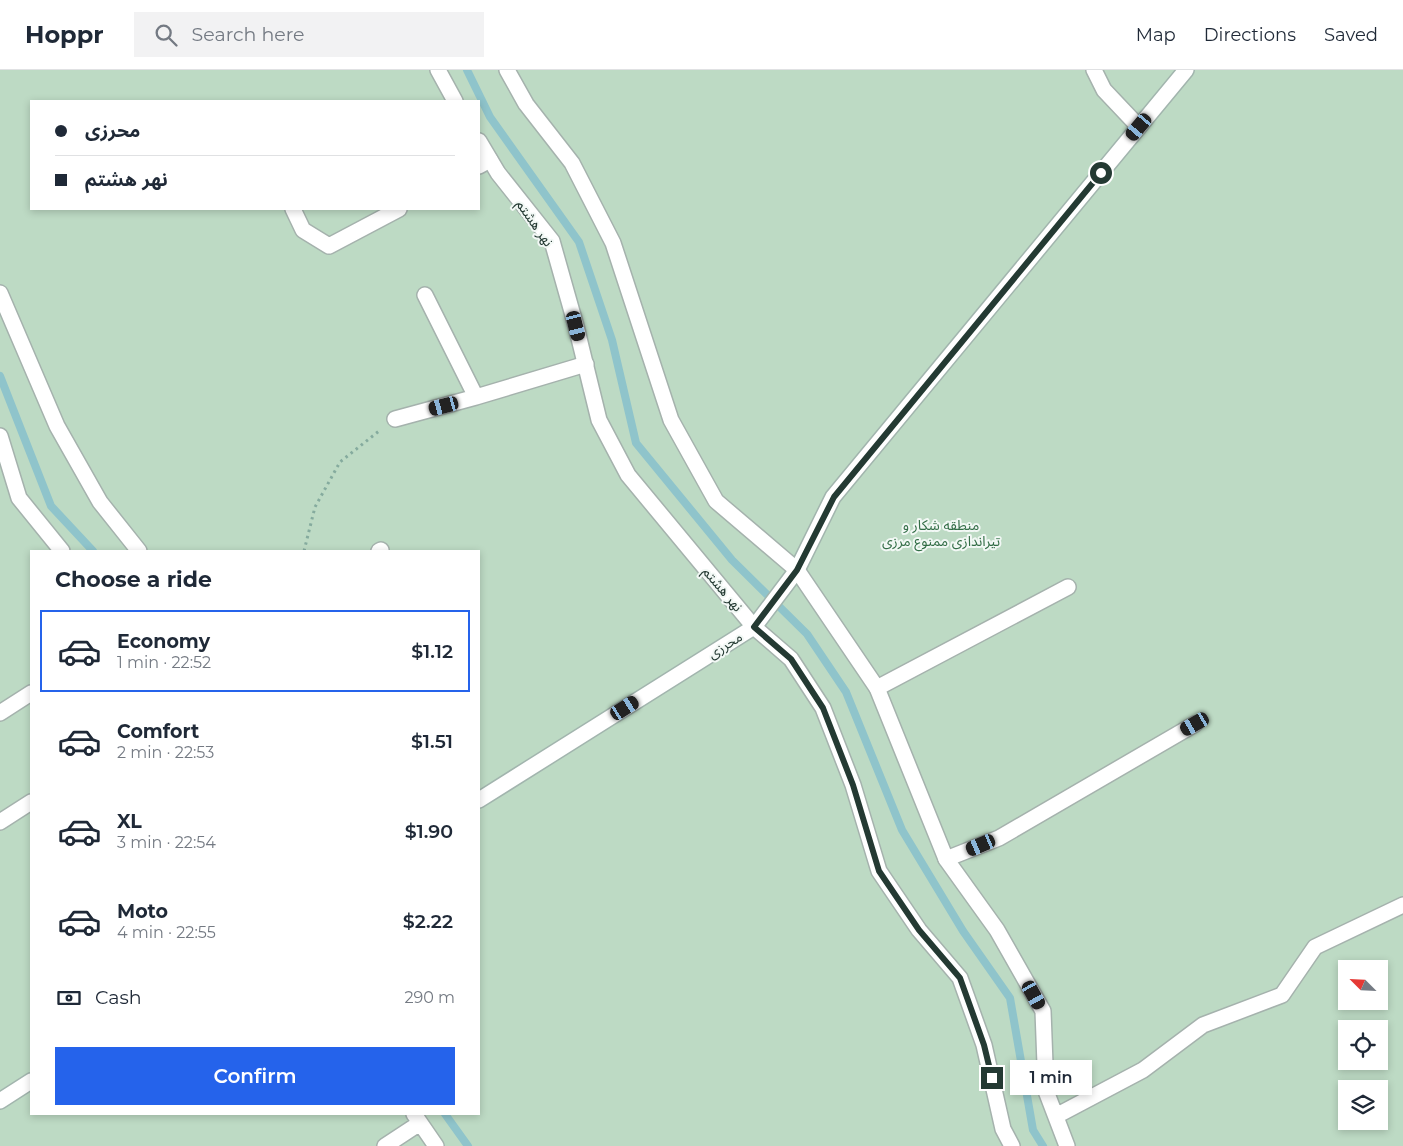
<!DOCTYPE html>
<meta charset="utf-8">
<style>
:root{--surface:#fff;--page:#f2f2f3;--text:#1f2937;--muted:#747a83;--line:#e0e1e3;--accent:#2563eb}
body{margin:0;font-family:Montserrat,"Noto Sans Arabic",sans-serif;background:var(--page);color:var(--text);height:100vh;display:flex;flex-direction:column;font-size:19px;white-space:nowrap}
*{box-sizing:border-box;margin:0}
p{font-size:16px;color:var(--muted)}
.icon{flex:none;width:28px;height:28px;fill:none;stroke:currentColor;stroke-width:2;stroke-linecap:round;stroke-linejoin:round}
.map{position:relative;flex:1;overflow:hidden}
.side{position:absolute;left:30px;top:480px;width:450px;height:565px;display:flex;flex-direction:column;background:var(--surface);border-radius:0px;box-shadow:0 2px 8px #0003}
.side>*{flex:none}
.top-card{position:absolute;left:30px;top:30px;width:450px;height:110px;border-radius:0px;box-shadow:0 2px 8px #0003;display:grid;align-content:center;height:110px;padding:0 25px;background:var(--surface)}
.needle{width:32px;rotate:294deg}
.buttons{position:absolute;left:1338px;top:890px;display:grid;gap:10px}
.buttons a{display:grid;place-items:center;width:50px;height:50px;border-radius:0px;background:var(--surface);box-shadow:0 2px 8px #0003;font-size:25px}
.end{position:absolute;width:22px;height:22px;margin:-11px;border:6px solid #243a33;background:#fff;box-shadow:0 0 0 2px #fff}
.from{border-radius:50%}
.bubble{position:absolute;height:35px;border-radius:0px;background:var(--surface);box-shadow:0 2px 8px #0003;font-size:16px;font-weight:600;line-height:35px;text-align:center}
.car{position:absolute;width:15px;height:30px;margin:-15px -8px;border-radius:6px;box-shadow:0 0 4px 1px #0007;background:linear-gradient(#222 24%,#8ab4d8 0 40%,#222 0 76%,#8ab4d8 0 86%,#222 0)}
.top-card b{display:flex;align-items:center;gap:18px;height:48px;font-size:19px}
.top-card b+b{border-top:1px solid var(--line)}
.top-card i{width:12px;height:12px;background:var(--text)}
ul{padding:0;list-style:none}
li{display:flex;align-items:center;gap:15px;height:82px;margin:0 10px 8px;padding:0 15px;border:2px solid transparent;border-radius:0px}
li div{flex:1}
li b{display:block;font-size:19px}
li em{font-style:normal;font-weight:600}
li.active{border-color:var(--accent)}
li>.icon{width:45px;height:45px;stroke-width:1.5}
h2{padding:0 25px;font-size:22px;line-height:60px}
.pay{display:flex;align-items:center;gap:12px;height:55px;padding:0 25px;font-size:19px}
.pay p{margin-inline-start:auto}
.primary-button{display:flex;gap:10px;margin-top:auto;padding:10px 25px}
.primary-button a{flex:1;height:58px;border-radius:0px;background:var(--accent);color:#fff;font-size:20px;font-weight:600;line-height:58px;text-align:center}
header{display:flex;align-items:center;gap:30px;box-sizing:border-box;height:70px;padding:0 25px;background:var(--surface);border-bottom:1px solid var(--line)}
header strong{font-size:24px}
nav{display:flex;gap:28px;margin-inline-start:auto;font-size:18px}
.search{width:350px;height:45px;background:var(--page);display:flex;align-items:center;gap:12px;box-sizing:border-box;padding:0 18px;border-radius:0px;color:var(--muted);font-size:19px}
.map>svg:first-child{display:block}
.green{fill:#bddac4;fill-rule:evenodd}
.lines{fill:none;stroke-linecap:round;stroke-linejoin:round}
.stream{stroke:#8fc4cb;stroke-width:8}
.lane-casing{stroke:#a5b2ad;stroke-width:18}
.street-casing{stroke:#a5b2ad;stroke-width:18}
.secondary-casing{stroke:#a2b5ae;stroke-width:18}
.path{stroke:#85ab9e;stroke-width:3;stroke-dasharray:2.5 4;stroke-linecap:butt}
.lane{stroke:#fff;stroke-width:15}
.street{stroke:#fff;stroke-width:15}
.secondary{stroke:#fff;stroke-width:15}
.route{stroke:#243a33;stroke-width:6}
.labels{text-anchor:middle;stroke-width:4;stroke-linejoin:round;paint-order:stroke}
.street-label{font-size:14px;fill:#243a33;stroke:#f2f8f5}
.park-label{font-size:14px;fill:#326d46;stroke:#f2f8f5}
</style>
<header>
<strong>Hoppr</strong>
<div class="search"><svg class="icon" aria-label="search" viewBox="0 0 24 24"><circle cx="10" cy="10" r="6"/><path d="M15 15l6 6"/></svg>Search here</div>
<nav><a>Map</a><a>Directions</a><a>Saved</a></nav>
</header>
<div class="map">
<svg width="1403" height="1076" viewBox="0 0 1403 1076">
<rect width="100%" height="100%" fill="#e2ebe6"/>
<path class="green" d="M0,0H1403V1076H0ZM31,31H479V139H31ZM31,481H479V1044H31ZM1346,899H1379V931H1346ZM1346,959H1379V991H1346ZM1346,1019H1379V1051H1346Z"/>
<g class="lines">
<path class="stream" d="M467,0L490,47L579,172L612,270L636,373L732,490L807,564L846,622L902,760L963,861L1010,928L1033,1060L1043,1076
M0,306L51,436L93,481
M445,1044L468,1076"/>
<defs>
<path id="lane" d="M479,96L490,90
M293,139L303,160L329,176L399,139
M425,225L476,327L586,294
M395,349L476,327
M379,481L381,480
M877,618L1068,517
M0,643L31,623
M0,752L31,732
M946,789L999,768L1195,654"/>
<path id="street" d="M438,0L455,31
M507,0L526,34L572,93L613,173L671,350L716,431L797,500L877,618L946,789L997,860L1043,941L1046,1021L1067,1076
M1094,0L1104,20L1139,57
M479,71L498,103L552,171L576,256L599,350L628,405L754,557L791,589L823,638L853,715L879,801L919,860L960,908L984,975L1003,1059L1012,1076
M0,223L57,356L100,432L139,481
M0,366L19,428L62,481
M414,1044L436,1076
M1056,1046L1143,1000L1203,955L1282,925L1315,877L1403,835
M385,1076L420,1053"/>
<path id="secondary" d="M479,730L754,557L797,500L833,427L1186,0
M0,1031L31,1011"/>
</defs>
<use href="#lane" class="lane-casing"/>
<use href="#street" class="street-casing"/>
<use href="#secondary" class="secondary-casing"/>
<path class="path" d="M304,481L315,437L340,392L379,361"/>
<use href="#lane" class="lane"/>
<use href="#street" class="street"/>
<use href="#secondary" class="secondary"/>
</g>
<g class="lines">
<path class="route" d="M992,1008L984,975L960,908L919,860L879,801L853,715L823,638L791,589L754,557L797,500L834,427L1101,103"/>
</g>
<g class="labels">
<g class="street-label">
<text transform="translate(535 153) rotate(55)" y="5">نهر هشتم</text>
<text transform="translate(723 519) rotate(50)" y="5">نهر هشتم</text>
<text transform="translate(725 575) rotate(-32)" y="5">محرزی</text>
</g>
<g class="park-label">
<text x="941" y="460">منطقه شکار و<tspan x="941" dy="16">تیراندازی ممنوع مرزی</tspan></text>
</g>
</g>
</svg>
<div class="buttons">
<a><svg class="needle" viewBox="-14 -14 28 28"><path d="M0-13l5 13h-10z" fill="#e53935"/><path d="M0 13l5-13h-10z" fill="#747a83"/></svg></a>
<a><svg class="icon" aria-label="locate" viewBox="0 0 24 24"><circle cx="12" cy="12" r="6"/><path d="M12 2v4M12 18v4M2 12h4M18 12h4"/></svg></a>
<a><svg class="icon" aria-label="layers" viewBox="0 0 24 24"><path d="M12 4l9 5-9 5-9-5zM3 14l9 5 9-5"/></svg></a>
</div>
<i class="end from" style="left:1101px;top:103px"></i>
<i class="end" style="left:992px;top:1008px"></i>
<div class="bubble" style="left:1010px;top:990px;width:82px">1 min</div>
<i class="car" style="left:1139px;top:57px;rotate:220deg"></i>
<i class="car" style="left:576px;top:256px;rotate:166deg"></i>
<i class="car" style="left:444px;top:336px;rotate:255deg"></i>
<i class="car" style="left:625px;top:638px;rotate:58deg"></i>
<i class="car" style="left:1195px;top:654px;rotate:240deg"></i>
<i class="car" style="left:981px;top:775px;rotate:247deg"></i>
<i class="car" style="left:1034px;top:925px;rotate:151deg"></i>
<div class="top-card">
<b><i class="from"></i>محرزی</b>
<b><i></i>نهر هشتم</b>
</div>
<section class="side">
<h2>Choose a ride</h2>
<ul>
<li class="active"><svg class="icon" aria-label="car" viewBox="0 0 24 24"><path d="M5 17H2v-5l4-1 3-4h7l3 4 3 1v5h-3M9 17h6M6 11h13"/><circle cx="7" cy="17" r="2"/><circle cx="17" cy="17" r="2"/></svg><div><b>Economy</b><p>1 min · 22:52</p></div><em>$1.12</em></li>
<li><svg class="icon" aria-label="car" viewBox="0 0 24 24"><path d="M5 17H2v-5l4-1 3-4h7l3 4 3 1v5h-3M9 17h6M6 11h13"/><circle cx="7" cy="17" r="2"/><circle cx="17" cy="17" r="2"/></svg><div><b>Comfort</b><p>2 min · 22:53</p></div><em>$1.51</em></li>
<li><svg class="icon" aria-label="car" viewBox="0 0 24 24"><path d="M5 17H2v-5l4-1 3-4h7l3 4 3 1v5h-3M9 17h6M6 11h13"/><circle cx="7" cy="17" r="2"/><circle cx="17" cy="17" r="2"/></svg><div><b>XL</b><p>3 min · 22:54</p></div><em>$1.90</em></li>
<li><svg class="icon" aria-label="car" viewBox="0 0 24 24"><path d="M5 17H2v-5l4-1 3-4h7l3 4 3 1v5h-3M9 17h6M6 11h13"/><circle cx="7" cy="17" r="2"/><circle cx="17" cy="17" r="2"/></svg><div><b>Moto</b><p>4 min · 22:55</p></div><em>$2.22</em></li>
</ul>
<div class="pay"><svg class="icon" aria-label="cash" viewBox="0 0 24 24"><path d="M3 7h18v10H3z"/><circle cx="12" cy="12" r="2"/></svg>Cash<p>290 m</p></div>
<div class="primary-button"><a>Confirm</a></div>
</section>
</div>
